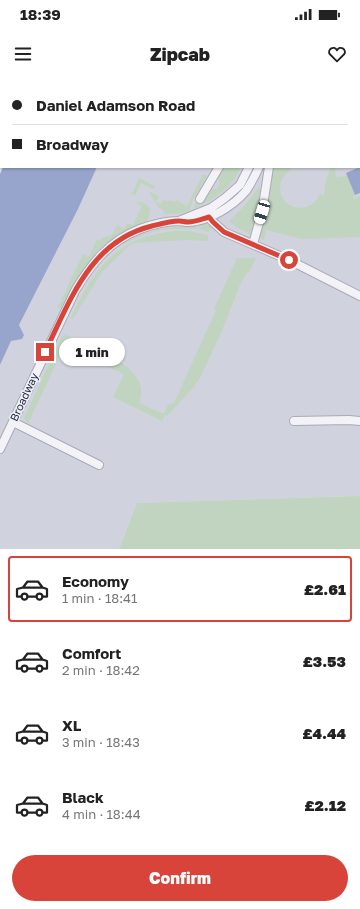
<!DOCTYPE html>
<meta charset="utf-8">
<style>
:root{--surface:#fff;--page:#f2f2f2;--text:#222;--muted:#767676;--line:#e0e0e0;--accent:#d8443a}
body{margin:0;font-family:"Golos Text",sans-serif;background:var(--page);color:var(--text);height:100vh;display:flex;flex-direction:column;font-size:15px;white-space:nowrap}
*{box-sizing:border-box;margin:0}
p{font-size:13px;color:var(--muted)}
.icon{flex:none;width:22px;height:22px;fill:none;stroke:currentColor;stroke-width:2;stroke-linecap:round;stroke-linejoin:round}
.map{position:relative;height:469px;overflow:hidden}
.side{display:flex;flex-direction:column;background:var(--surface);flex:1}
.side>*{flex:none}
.guide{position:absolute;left:0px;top:0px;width:360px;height:88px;box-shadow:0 1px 3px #0004;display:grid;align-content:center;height:88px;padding:0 12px;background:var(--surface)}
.end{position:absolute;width:18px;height:18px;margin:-9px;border:5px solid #d8443a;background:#fff;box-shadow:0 0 0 2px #fff}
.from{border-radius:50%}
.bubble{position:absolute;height:28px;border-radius:14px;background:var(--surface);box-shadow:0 1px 3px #0004;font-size:13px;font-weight:800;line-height:28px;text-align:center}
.car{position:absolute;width:12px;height:24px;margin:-12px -6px;border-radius:5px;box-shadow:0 0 3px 1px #0007;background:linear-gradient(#fff 24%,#345 0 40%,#fff 0 76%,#345 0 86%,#fff 0)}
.guide b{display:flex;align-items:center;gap:14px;height:38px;font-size:15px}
.guide b+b{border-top:1px solid var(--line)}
.guide i{width:10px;height:10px;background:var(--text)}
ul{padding:7px 0 0;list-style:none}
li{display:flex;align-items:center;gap:12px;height:66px;margin:0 8px 6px;padding:0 4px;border:2px solid transparent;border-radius:4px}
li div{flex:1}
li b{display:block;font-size:15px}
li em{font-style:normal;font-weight:800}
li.on{border-color:var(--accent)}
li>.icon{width:36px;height:36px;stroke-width:1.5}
.button{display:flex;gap:8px;margin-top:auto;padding:8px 12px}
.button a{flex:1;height:46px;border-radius:24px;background:var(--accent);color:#fff;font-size:16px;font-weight:800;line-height:46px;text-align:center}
.status{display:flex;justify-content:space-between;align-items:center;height:28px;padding:0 20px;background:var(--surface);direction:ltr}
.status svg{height:11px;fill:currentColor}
header{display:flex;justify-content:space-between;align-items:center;height:52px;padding:0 12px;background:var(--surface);font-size:18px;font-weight:800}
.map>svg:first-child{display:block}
.built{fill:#d0d3de}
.green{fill:#c0d4bf}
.water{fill:#97a5cc}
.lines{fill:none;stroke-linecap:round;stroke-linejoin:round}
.minor-casing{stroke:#a8aab7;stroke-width:10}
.minor{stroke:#f2f2f7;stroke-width:8}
.route{stroke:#d8443a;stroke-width:5}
.labels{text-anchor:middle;stroke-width:3;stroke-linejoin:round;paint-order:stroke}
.street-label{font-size:11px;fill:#262b41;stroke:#eef0f7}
</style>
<div class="status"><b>18:39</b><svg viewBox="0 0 49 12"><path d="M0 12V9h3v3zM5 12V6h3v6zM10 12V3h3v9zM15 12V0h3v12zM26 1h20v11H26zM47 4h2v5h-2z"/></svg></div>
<header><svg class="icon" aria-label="menu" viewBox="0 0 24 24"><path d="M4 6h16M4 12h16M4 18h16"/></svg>Zipcab<svg class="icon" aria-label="heart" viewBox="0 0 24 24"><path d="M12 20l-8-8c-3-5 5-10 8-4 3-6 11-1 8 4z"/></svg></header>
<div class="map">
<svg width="360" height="469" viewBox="0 0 360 469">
<rect width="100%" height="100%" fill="#dfe1e9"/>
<path class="built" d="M137,0H360V416L137,423L119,469H0V285L11,261L24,255L19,245L78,129L97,87H359V1H137Z"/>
<path class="green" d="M223,87H241C232,108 213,120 194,129L196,120L201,123L212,109H217L220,104C216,97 219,94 223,87Z
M272,87H292C290,92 283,95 281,102C274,127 309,139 320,114L324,116L326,100L331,87H335L336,97L347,96L355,115L353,116L354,119L360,116V157L302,159L266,150L264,160L261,159L260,154L269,116Z
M203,94L207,96L192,122L190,130C183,134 174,134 165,134L162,129H160L150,114L151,112L159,116L156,122L161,124L163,120L168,122L169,120L175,122L176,120L187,126Z
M139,98L155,106L153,109L141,103L135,116L132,114Z
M259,107C265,119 257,143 250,154L236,147L229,141L245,125Z
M143,121V123C155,128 148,133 148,141C99,157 84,184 62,227L57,229L83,174L89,177L97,159L100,161L102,158L112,155L117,145L124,149L127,143L133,145L142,126L136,123Z
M198,143H204L213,147L208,152L199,149Z
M195,144L197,149C168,147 147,151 122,165L121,164C147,150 167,148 195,144Z
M174,151H188L208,155V161L185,160L135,163L130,165L102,192L73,239H70C94,189 114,158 174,151Z
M237,178H256L249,193L247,192L240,205L221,253L201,296L193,308L167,336L165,335L162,341L113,317L124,294L64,266L28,344L24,338L62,256L67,255C87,265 130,280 139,302C143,309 141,316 139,323L164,334L168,325L174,323L216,230L214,229Z
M360,416V469H119L137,423Z"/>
<path class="water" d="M36,0H137L35,1Z
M3,87H97L78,129L19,245L24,255L22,259L11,261L0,285V94Z
M360,87V113L355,115L346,93Z"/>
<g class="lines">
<defs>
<path id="minor" d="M233,1V0
M268,1V0
M276,1V0
M200,119L219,87
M206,130L211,140L224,152L289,180L360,216
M179,141L211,128L225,118L240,105L249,87
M253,164L262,132L269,87
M294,341L349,340L360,341
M13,342L99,385
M0,369L75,211C91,184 109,161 140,149C151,145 166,141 179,141C182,141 185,142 188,142C208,142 233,126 246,111C251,103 255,96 259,87"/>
</defs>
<use href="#minor" class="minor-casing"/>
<use href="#minor" class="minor"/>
</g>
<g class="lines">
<path class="route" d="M45,272C70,221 90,161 152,146C160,144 171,141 179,141C182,141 185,142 188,142C195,142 202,139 209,137L213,142L224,152L289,180"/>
</g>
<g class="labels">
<g class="street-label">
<text transform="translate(24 317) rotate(-65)" y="4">Broadway</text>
</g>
</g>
</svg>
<i class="end from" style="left:289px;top:180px"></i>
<i class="end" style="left:45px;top:272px"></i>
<div class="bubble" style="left:59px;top:258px;width:66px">1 min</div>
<i class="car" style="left:262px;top:132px;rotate:197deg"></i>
<div class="guide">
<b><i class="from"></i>Daniel Adamson Road</b>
<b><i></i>Broadway</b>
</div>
</div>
<section class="side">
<ul>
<li class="on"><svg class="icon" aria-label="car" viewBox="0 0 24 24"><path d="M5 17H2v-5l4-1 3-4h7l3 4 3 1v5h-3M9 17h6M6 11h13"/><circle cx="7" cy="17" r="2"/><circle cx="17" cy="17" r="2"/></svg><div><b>Economy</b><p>1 min · 18:41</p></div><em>£2.61</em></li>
<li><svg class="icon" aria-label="car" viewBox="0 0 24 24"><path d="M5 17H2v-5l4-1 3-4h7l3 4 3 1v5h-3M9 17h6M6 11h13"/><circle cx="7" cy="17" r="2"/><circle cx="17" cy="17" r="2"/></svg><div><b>Comfort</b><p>2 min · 18:42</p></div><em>£3.53</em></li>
<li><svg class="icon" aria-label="car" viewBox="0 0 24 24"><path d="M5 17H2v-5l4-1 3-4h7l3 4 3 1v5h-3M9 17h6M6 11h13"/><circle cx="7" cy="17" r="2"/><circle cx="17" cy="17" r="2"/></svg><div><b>XL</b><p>3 min · 18:43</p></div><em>£4.44</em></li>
<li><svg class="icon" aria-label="car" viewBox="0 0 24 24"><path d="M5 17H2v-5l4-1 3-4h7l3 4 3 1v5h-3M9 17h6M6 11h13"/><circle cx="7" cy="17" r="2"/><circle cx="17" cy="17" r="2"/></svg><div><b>Black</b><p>4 min · 18:44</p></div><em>£2.12</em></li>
</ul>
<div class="button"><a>Confirm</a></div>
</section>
